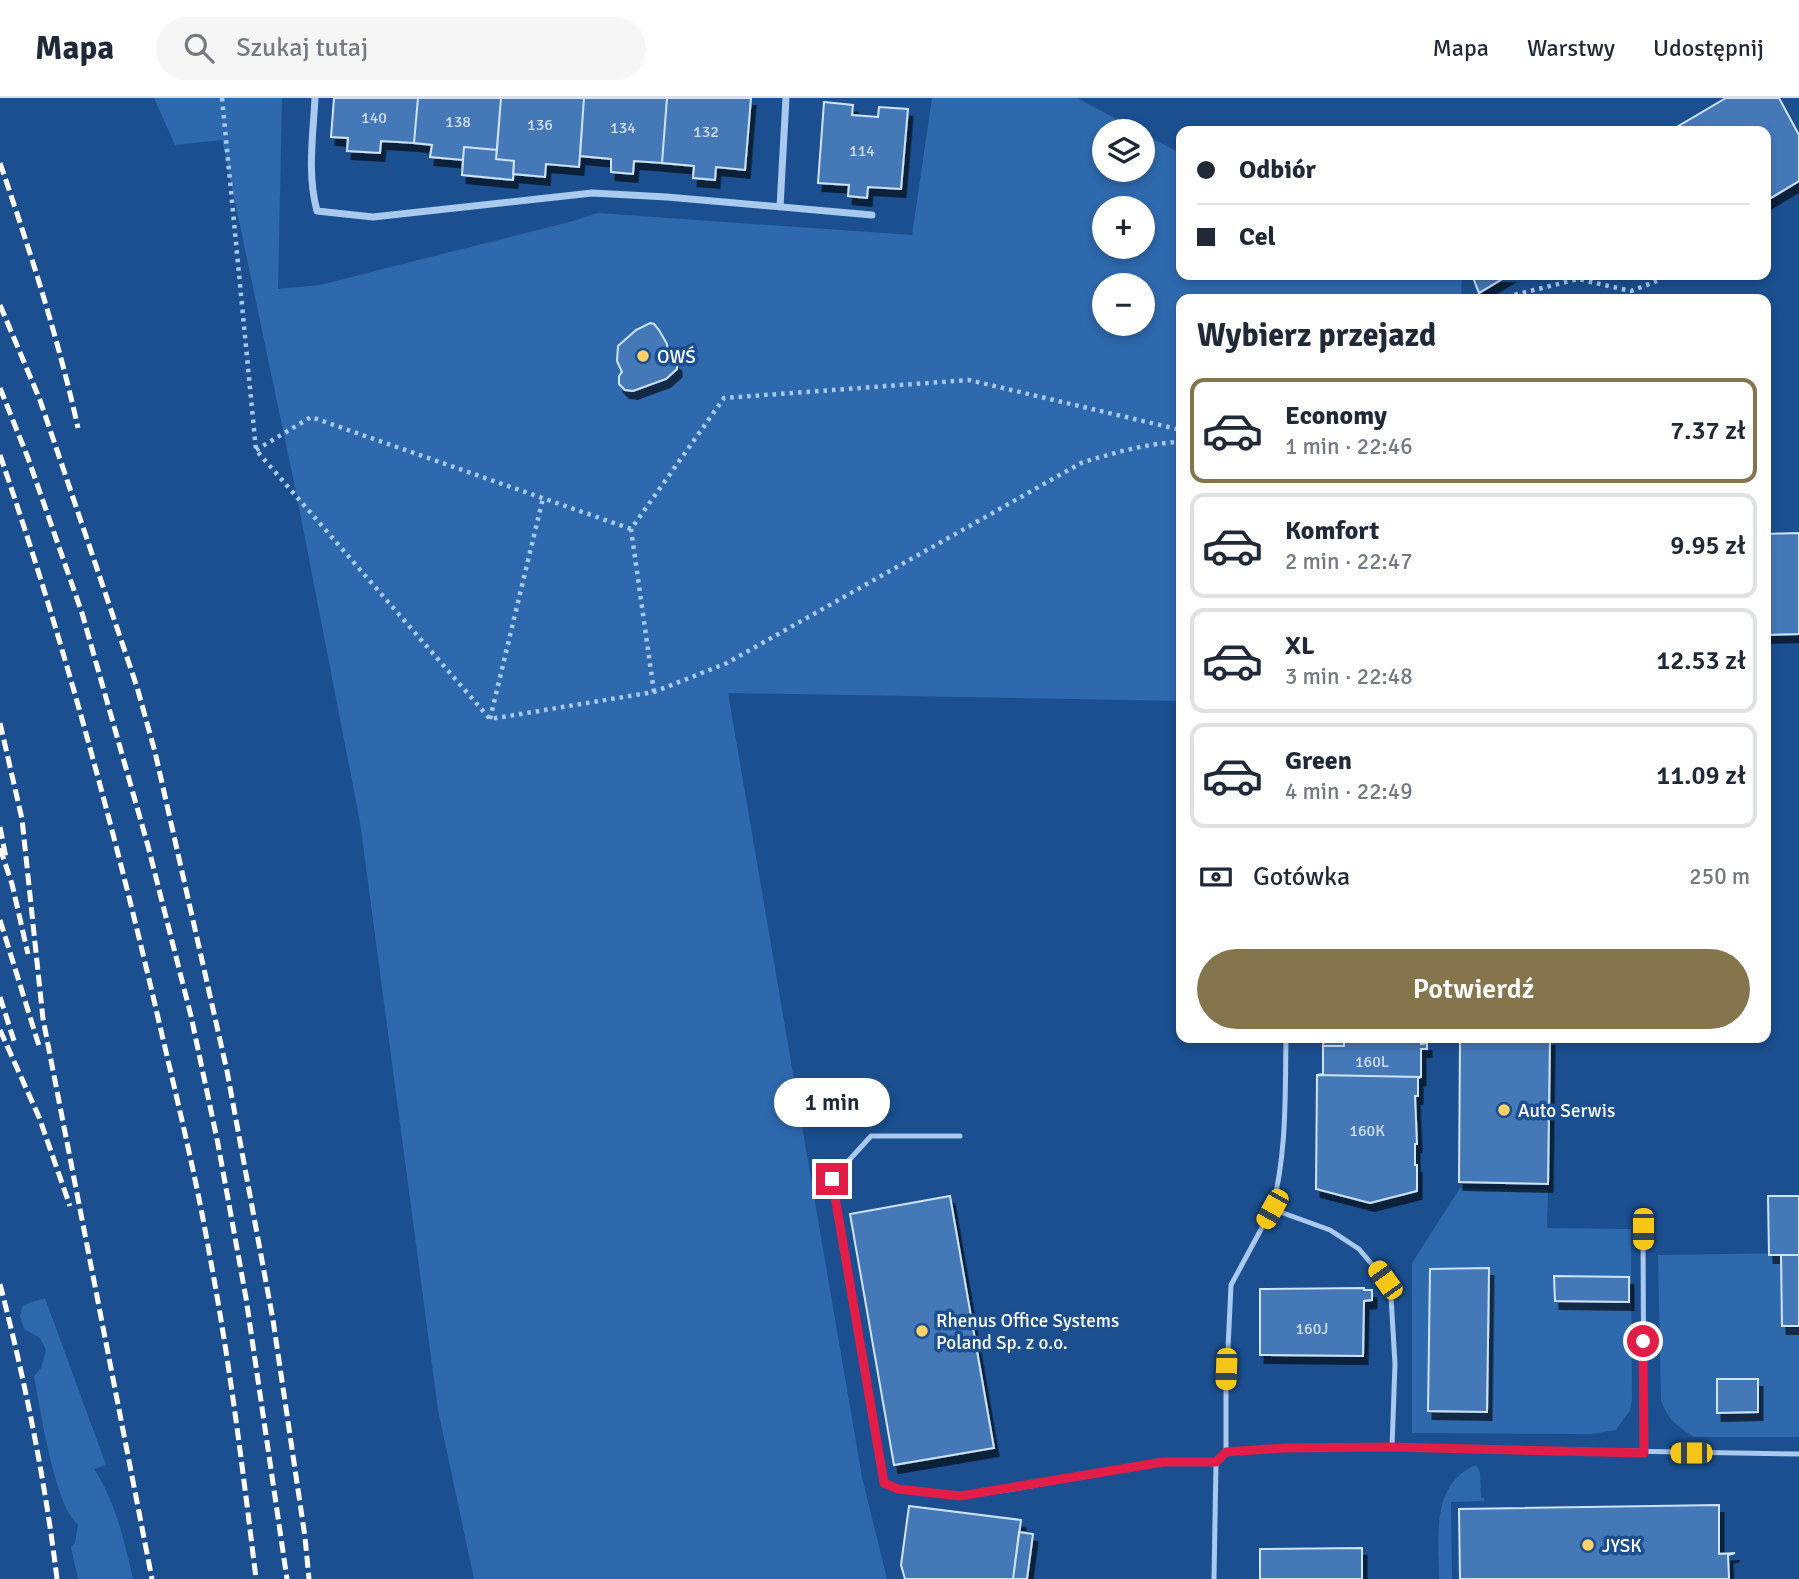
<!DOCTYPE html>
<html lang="pl">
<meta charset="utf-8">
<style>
:root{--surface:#fff;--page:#f6f6f7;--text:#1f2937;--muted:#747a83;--line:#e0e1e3;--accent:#84754c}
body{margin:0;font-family:Signika,sans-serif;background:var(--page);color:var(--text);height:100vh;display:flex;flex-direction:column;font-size:26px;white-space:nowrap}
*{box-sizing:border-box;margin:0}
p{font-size:23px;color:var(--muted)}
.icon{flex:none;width:38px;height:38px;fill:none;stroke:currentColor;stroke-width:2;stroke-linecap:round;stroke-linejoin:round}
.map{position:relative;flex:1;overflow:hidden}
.drawer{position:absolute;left:1176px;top:196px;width:595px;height:749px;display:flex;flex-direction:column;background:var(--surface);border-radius:14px;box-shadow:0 4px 10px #0003}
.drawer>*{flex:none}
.guide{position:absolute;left:1176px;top:28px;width:595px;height:154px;border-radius:14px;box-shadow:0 4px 10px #0003;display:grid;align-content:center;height:154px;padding:0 21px;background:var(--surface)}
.buttons{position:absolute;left:1092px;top:21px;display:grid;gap:14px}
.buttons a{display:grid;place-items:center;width:63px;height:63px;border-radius:50%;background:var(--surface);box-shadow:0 4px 10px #0003;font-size:35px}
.end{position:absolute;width:32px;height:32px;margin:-16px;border:9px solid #e11d48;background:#fff;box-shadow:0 0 0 4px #fff}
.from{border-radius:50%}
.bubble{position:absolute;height:49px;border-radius:24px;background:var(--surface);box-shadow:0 4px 10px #0003;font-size:23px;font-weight:600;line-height:49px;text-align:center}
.car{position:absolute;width:21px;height:42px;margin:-21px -10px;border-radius:9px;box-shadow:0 0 5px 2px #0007;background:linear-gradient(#f5c518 24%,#345 0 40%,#f5c518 0 76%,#345 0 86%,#f5c518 0)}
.guide b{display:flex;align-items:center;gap:24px;height:66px;font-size:26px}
.guide b+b{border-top:2px solid var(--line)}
.guide i{width:18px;height:18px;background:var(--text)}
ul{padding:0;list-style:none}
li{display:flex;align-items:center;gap:21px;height:105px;margin:0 14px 10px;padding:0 7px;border:4px solid var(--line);border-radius:14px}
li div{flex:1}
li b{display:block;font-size:26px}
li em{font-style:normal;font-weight:600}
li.current{border-color:var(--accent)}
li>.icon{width:63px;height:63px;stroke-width:1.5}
h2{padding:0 21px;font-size:32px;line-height:84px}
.pay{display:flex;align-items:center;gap:18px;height:77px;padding:0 21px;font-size:26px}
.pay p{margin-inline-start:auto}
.action{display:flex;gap:14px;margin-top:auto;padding:14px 21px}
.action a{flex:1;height:80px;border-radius:42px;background:var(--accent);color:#fff;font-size:28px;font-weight:600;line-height:80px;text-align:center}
header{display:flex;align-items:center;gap:42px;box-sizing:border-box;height:98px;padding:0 35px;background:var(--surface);border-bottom:2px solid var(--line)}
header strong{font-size:33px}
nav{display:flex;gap:38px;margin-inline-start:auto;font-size:24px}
.search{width:490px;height:63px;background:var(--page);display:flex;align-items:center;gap:18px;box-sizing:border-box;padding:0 24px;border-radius:38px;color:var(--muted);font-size:26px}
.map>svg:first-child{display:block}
.green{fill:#2e69ad;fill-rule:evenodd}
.building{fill:#4478b7;stroke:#cfe3fa;stroke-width:2;filter:url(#shadow)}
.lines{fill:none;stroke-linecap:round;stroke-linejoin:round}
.path{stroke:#a9c9ee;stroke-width:4.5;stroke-dasharray:3.5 5;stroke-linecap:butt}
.service{stroke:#a9c9ee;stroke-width:5}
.minor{stroke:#a9c9ee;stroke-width:7}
.rail{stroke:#fff;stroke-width:5;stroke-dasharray:12 5;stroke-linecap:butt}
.route{stroke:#e11d48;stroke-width:9}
.poi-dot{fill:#ffd166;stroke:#1b4f8f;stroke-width:2.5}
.labels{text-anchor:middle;stroke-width:7;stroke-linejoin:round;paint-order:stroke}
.number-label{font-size:16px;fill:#d0dded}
.poi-label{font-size:19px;fill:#fff;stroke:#1b4f8f;text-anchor:start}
</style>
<header>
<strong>Mapa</strong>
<div class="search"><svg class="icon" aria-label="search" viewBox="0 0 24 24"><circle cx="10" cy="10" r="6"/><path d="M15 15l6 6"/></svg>Szukaj tutaj</div>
<nav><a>Mapa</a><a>Warstwy</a><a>Udostępnij</a></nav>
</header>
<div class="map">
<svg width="1799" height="1481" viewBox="0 0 1799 1481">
<defs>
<filter id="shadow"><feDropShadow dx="4.5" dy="8" stdDeviation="0" flood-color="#0009"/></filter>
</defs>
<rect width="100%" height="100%" fill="#1b4f8f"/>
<path class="green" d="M154,0H282L278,191L320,187L573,123L598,115L912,137L932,0H1077L1139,33H1104V72H1143V35L1181,56V177H1407L1417,182L1427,177H1462L1461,201H1181V603L728,595L862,1379L887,1481H474L438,1312L360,724L296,394L222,42L175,47ZM1104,110H1143V149H1104ZM1104,187H1143V226H1104Z
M1460,1090L1548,1092L1547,1130L1631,1131L1632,1301L1630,1312L1616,1332L1591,1336L1412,1335V1165Z
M1799,1155V1339H1694C1677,1328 1667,1321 1661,1302L1658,1157Z
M45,1200L106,1367L94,1371C115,1402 125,1445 133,1481H78L71,1449L75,1445L78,1426C56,1413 39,1306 34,1278L41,1270L46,1252L40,1240L24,1231L20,1218L23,1207Z
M1476,1367L1480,1374L1481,1400H1484V1403L1451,1404L1452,1481H1439C1439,1441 1430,1386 1476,1367Z"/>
<path class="building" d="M334,0H418L414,45L381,43L380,55L347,53L348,40L331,39Z
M418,0H501L497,52L464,49L463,62L430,59L432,47L414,45Z
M501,0H584L579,69L546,66L545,79L513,76L514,63L496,61Z
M584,0H667L662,65L634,63L633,76L611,74V61L580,58Z
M667,0H751L745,72L716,69L715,82L693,80L694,68L662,65Z
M1726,0H1779L1799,37V83L1766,103V33H1670Z
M824,4L853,7L852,17L878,19L879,9L908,11L901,91L868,89L867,100L848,98L849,87L818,85Z
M464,49L497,52L496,61L514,63L513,82L462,77Z
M1472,177H1509L1479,195Z
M650,225L654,226L659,232L667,246L668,257L677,266V271L666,281L633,293L625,292L619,286V278L622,274L617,263L618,248L636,232Z
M1799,435V536L1766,537V436Z
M1324,940H1344V948H1323Z
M1344,940H1421V946L1427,945V951H1421V979L1317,977L1323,976V948H1344Z
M1460,940H1550L1548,1086L1459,1084Z
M1317,977L1421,979L1418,980V998H1415L1417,1046H1415V1067H1417V1093L1370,1105L1316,1091Z
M950,1098L994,1350L894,1367L850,1116Z
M1768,1098H1799V1157H1769Z
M1781,1157H1799V1228H1782Z
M1489,1170L1487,1314L1428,1313L1430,1171Z
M1554,1178L1629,1179V1204L1555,1203Z
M1364,1190V1192H1372V1202L1364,1203L1363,1258L1260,1257V1191Z
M1717,1281H1758V1314L1717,1315Z
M1719,1407V1456L1735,1455L1728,1457L1729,1481H1460L1459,1411Z
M909,1408L1021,1422L1013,1481H905L901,1467Z
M1019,1434L1033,1436L1027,1481H1013Z
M1362,1450V1481H1260V1451Z"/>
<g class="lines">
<path class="path" d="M222,0L256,352L490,621L654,594L727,565L1081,365C1113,355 1147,345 1181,344
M1498,201L1578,181L1631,193L1657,183
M256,352L311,319L631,431
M654,594L631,431L724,300L969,282L1181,332
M490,621L543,400"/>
<path class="service" d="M960,1038H871L832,1081L884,1385C956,1418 1084,1372 1163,1364C1180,1362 1199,1364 1216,1364L1226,1354L1284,1350L1392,1349L1799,1356
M1272,1111C1287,1055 1285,998 1286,940
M1643,1131L1644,1355
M1226,1354V1293L1231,1187L1272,1111L1330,1132L1359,1151L1385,1182L1391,1199L1395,1266L1392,1349
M1214,1481L1216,1364"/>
<path class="minor" d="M315,0C313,38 307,76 317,113L373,119L592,95L667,99L872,117
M780,109L786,0"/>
<path class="rail" d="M0,65C30,153 58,239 78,330
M0,207L40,302L137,589L155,654L227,973L273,1222L305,1439L309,1481
M0,290L28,360L82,515L148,748L191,918L218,1046L246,1200L287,1481
M0,357C61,534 110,716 153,898C173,985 195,1072 210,1159C230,1266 243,1373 256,1481
M0,625L22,721L43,921L152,1481
M0,729L6,760
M0,750L12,786L28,856
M0,822L40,951
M0,899L15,946
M0,932L39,1019L70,1108
M0,1186C25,1283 45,1381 57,1481"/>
</g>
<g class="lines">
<path class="route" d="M832,1081L884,1385L898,1391L960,1398L1163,1364H1216L1226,1354L1284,1350L1392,1349L1644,1355L1643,1243"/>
</g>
<g class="poi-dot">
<circle cx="643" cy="258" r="7"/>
<circle cx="1504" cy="1012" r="7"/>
<circle cx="922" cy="1233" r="7"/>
<circle cx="1588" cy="1447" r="7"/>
</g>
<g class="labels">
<g class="number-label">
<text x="374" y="25">140</text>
<text x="458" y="29">138</text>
<text x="540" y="32">136</text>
<text x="623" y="35">134</text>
<text x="706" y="39">132</text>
<text x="862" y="58">114</text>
<text x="1372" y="969">160L</text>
<text x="1367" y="1038">160K</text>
<text x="1312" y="1236">160J</text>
</g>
<g class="poi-label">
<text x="657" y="265">OWŚ</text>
<text x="1518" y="1019">Auto Serwis</text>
<text x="936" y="1229">Rhenus Office Systems<tspan x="936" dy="22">Poland Sp. z o.o.</tspan></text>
<text x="1602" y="1454">JYSK</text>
</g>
</g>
</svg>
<div class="buttons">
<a><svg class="icon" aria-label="layers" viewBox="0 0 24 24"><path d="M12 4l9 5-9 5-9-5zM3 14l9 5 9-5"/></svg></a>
<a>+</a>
<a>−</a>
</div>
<i class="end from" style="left:1643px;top:1243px"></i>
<i class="end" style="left:832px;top:1081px"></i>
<div class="bubble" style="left:774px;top:980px;width:116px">1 min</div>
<i class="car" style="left:1272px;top:1111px;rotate:209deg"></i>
<i class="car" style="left:1643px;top:1131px;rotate:180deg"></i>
<i class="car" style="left:1385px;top:1182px;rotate:324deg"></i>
<i class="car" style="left:1226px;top:1271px;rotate:182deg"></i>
<i class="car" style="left:1691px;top:1355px;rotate:270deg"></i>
<div class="guide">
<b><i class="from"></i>Odbiór</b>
<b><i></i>Cel</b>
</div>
<section class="drawer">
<h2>Wybierz przejazd</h2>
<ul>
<li class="current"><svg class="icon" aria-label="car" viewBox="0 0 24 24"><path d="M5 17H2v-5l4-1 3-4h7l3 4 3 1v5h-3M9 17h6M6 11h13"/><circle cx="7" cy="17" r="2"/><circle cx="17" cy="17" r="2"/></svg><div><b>Economy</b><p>1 min · 22:46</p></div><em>7.37 zł</em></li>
<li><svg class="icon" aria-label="car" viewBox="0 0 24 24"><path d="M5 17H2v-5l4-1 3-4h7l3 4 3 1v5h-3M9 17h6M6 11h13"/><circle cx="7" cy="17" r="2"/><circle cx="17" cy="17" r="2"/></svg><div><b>Komfort</b><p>2 min · 22:47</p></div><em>9.95 zł</em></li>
<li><svg class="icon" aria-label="car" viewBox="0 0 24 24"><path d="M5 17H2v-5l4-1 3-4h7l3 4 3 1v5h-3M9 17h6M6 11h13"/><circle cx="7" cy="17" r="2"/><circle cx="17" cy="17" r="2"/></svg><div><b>XL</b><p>3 min · 22:48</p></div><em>12.53 zł</em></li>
<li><svg class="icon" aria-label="car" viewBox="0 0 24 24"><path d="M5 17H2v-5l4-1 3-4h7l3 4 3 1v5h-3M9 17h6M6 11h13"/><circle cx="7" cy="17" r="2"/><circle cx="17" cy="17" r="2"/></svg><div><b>Green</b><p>4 min · 22:49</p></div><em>11.09 zł</em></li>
</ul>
<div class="pay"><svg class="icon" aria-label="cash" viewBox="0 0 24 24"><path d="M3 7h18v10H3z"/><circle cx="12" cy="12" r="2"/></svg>Gotówka<p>250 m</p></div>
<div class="action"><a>Potwierdź</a></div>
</section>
</div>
